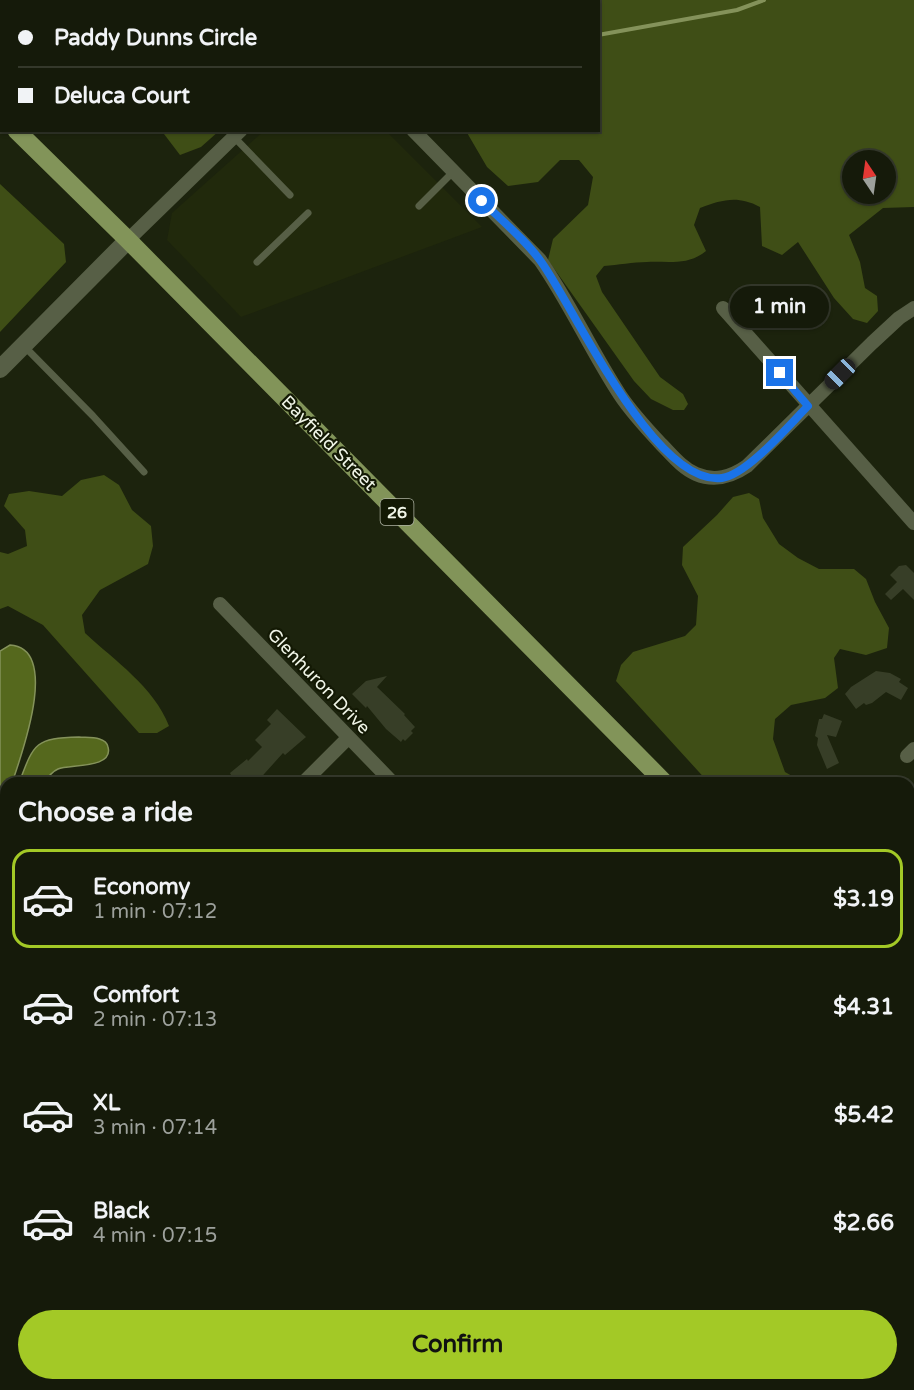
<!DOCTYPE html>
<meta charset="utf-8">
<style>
:root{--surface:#151a0a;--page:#222718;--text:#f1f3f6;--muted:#9da19c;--line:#34382b;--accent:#a3c926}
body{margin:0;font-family:"Varela Round",sans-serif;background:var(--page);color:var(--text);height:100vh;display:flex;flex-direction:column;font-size:22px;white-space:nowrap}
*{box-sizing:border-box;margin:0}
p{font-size:20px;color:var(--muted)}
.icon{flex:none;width:33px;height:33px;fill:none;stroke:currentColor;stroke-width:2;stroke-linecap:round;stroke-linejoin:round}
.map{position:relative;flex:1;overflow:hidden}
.drawer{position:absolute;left:0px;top:777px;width:915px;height:614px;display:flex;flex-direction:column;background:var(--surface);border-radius:18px 18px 0 0;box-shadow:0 2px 4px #0004,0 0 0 2px var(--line)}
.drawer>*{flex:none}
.hud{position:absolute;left:0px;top:0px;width:600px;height:132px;box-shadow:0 2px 4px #0004,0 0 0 2px var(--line);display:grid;align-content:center;height:132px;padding:0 18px;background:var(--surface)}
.needle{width:39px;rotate:347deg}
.tools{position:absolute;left:842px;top:150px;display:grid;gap:12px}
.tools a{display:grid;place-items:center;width:54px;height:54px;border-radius:50%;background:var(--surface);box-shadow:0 2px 4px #0004,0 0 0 2px var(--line);font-size:30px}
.end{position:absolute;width:27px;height:27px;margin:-14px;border:8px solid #1a73e8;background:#fff;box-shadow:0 0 0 3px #fff}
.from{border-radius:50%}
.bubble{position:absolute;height:42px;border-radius:21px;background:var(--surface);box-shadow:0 2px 4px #0004,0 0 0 2px var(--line);font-size:20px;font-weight:700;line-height:42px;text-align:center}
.car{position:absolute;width:18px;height:36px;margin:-18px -9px;border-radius:8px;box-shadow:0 0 4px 2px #0007;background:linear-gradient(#222 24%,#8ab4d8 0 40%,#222 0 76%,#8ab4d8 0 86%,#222 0)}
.hud b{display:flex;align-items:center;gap:21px;height:57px;font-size:22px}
.hud b+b{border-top:2px solid var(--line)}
.hud i{width:15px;height:15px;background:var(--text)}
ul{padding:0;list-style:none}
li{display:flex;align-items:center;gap:18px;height:99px;margin:0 12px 9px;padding:0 6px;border:3px solid transparent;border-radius:18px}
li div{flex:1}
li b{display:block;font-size:22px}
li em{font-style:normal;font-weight:700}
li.active{border-color:var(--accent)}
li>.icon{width:54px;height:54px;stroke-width:1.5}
h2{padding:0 18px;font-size:27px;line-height:72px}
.button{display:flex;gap:12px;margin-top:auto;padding:12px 18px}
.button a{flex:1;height:69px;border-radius:36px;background:var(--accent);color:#111;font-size:24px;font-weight:700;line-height:69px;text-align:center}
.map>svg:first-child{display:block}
.built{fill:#21290c}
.forest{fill:#3f4e16;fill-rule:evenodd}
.water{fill:#55681d;stroke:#84925a;stroke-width:1.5}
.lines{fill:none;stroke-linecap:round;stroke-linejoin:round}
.stream{stroke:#84925a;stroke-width:4}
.building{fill:#373e27}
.lane{stroke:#575f46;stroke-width:7}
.street{stroke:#575f46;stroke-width:14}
.secondary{stroke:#575f46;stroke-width:18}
.primary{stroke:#829459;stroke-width:18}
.route{stroke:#1a73e8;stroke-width:8}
.labels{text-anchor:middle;stroke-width:4.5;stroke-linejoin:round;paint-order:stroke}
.shield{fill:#131904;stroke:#aeb3a3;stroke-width:1.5}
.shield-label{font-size:16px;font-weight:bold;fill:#f0f5e7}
.street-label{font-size:18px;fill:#f0f5e7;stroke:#131904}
</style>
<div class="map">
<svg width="914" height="1390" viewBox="0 0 914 1390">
<rect width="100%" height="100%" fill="#1c230d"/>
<path class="built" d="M265,130L386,131L482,227L241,317L167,240L172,213Z"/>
<path class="forest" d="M251,0H359L250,1Z
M414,0H914V207L883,208L849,235L860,262L865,288L877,296L878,311L867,323L853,319L834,298L798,242L782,255L762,246L760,207C737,195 722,200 700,208L694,225L706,251C688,266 668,261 647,262C633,262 618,265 604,266L596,276L602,292L660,377L683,394L688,404L684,410H673L651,399L634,381L548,260L553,239L588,205L593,177L579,160H560L538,182L508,186L487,167L466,131L598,130V2L412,1ZM852,160H885V194H852Z
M164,131V130L219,131L201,147L180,155L164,134Z
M0,184L64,244L66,262L0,332Z
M104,475L119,485L132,510L151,526L153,546L148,564L100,590L82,615L85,633C115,661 154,687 169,726L157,733H139L43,625L8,606L0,609V552L8,554L27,546L25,530L4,506L9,494L29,491L62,496L81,480Z
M749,493L759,499L763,518L779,544L798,558L819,569H854L866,579L875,602L889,628L887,648L866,655L840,649L834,658L838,688L825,698L791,705L775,719L773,739L785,772L799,780L798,783H709L616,681L621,665L633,652L685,636L696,625L698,596L682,565L683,547L717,515L733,497Z
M909,901L914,902V960L909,957Z
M6,1037V1080L0,1087V1039Z
M0,1264L6,1266V1384L229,1385L224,1390H0Z
M476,1385V1384L517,1385L511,1390H471Z"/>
<path class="water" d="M10,645C61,648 21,756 12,783H6V800L0,806V651Z
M79,737C88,738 106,736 108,747C114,769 69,764 58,769C51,772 48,777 45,783H19C34,743 35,738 79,737Z"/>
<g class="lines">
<path class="stream" d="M240,0L243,2
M598,35L737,10L764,0"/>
</g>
<path class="building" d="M906,565L914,573V600L903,589L891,600L885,594L897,582L890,575L899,566Z
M876,671L890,673L901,679L899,682L908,688L901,700L886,692L872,703L866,705L864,703L856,709L845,694L851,687Z
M387,676L377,687L405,714L404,715L415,727L411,731L413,733L405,741L403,739L401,742L386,729L367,706L366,708L352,694L366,681Z
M277,709L306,737L285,755L283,753L256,783H234L228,778L231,775L230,773L247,759L248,761L262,747L255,740L271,724L267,720Z
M824,714L842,721L836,737L827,735L839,763L827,769L817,745L818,738L815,736L819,719H822Z"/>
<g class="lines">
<path class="lane" d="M234,137L290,195
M419,206L453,172
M257,262L308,213
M24,346L93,416L144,472"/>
<path class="street" d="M413,130L540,260C570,303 591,351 620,395C632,413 646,428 661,444C672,455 682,468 696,474C715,482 731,477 747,466L872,343L899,318L914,308
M128,240L241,130
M723,308L914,523
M220,604L393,783
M907,756L914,749
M303,783L348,738
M0,1142L6,1148
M344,1390L350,1384"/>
<path class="secondary" d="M0,369L128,240"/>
<path class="primary" d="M0,114L2,116
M16,130L128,240L665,783
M909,1030L914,1035"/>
</g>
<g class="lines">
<path class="route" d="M482,201C501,220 527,241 542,263C576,311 655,487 722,478C748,474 789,425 808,406L780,373"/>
</g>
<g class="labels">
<rect class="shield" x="380.5" y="499" width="33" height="26" rx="4.5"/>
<g class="shield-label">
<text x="397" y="518">26</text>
</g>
<g class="street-label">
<text transform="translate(329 443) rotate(45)" y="6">Bayfield Street</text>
<text transform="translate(319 681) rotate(46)" y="6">Glenhuron Drive</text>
</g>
</g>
</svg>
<div class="tools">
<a><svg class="needle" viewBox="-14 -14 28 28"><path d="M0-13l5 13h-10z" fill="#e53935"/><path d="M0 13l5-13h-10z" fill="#9da19c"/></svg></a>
</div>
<i class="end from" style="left:482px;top:201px"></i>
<i class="end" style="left:780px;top:373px"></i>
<div class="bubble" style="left:730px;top:286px;width:99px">1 min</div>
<i class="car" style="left:840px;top:374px;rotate:225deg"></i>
<div class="hud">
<b><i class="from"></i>Paddy Dunns Circle</b>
<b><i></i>Deluca Court</b>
</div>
<section class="drawer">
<h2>Choose a ride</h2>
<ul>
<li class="active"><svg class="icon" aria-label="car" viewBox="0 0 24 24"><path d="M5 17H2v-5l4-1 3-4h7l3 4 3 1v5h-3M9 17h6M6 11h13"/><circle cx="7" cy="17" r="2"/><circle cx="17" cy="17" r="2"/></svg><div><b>Economy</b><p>1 min · 07:12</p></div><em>$3.19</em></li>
<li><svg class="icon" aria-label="car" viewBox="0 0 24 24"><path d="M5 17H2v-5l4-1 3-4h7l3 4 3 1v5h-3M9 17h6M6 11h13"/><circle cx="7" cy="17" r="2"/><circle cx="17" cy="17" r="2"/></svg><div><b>Comfort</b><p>2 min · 07:13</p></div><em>$4.31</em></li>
<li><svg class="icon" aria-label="car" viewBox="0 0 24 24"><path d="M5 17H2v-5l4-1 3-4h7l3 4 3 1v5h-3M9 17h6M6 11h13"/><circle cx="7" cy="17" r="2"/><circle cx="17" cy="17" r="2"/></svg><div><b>XL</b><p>3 min · 07:14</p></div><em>$5.42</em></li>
<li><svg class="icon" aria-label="car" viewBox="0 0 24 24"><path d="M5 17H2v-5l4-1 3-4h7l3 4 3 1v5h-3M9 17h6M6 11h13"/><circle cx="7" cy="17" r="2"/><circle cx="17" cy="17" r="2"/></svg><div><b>Black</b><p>4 min · 07:15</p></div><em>$2.66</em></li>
</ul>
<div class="button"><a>Confirm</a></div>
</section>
</div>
